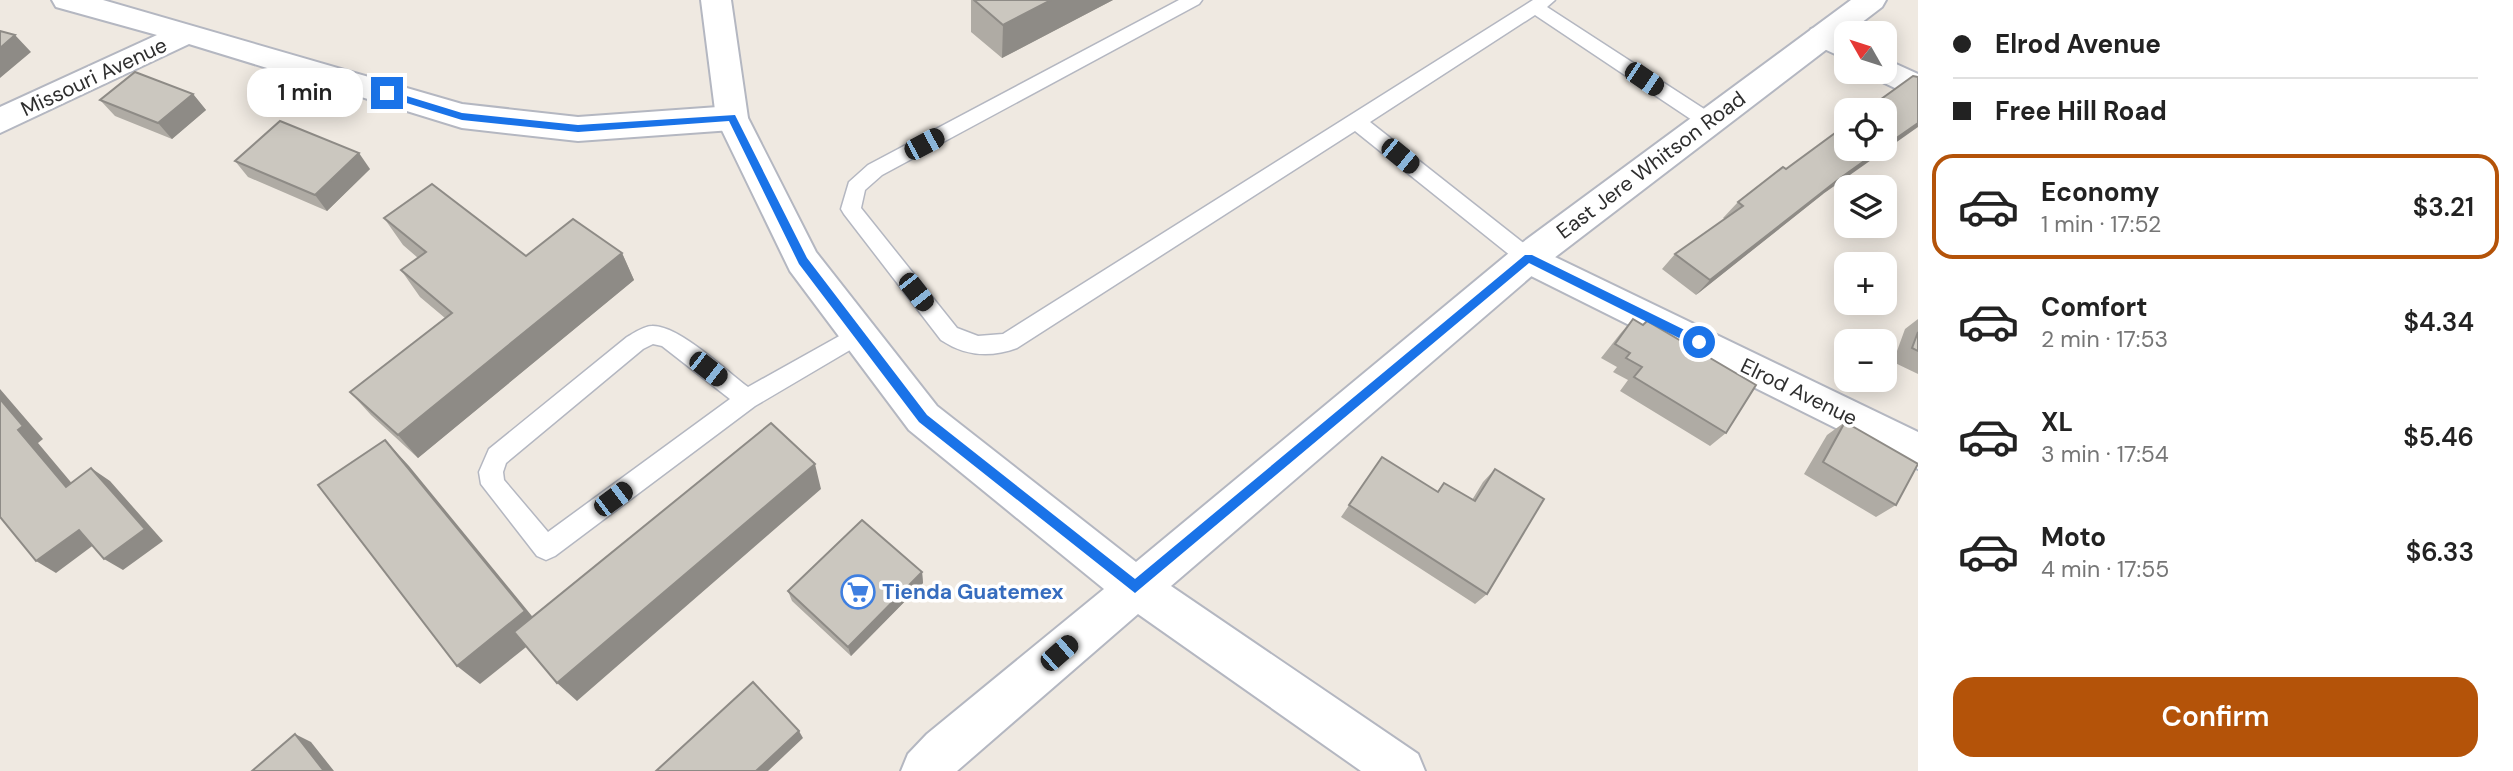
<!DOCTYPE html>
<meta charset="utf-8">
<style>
:root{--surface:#fff;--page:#f6f6f6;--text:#222;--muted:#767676;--line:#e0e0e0;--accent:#b45309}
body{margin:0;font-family:"DM Sans",sans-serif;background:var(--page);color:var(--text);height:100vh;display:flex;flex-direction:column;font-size:26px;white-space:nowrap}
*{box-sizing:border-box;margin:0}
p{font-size:23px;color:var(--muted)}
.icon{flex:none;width:38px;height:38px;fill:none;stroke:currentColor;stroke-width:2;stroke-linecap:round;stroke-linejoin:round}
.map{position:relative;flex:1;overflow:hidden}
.sheet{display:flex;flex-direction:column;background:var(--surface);width:595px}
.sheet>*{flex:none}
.banner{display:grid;align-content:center;height:154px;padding:0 35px;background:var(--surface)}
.needle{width:46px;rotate:309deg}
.controls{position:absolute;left:1834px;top:21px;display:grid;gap:14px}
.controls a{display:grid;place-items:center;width:63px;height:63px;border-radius:14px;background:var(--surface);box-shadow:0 4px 18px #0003;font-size:35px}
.end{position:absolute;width:32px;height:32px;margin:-16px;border:9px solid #1a73e8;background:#fff;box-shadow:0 0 0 4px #fff}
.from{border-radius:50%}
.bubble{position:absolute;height:49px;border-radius:21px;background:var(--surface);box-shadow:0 4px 18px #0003;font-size:23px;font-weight:600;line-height:49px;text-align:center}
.car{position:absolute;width:21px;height:42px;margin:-21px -10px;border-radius:9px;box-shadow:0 0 5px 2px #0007;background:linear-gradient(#222 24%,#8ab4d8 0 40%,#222 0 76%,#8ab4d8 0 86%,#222 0)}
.banner b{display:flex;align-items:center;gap:24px;height:66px;font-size:26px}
.banner b+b{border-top:2px solid var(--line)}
.banner i{width:18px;height:18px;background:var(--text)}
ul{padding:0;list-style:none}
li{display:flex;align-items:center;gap:21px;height:105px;margin:0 14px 10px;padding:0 21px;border:4px solid transparent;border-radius:21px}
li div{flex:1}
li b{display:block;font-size:26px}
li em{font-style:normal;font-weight:600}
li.selected{border-color:var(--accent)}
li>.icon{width:63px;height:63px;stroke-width:1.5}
.button{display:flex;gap:14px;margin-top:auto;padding:14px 35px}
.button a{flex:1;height:80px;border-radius:21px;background:var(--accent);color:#fff;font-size:28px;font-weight:600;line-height:80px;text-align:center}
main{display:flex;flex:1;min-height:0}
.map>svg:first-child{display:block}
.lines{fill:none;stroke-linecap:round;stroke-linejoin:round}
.lane-casing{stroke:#b4b7c1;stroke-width:3}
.street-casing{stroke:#b4b7c1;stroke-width:4}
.secondary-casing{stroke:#b4b7c1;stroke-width:4}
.lane{fill:#fff;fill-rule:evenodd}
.street{fill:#fff;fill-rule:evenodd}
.secondary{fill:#fff;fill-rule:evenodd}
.wall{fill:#afaba4}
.shaded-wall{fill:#8e8b86}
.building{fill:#cbc7bf;stroke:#8e8b86;stroke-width:2}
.route{fill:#1a73e8}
.labels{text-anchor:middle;stroke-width:7;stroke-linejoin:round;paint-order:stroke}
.street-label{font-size:21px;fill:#2e2e2e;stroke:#fff}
.shop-label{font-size:21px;font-weight:bold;fill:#366cbe;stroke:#fff;text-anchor:start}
</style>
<main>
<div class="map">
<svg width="1918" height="771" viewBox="0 0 1918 771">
<rect width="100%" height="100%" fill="#efe9e1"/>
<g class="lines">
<defs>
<path id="lane" d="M1179,0H1202L1199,4L882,175L865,190L861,208L957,328L978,336L1003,334L1533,0H1555L1547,7L1715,116L1718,121L1715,126H1701L1535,15L1370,122L1535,252L1539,258L1535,264L1528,266L1521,264L1355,131L1017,348C990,358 965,356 941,340L844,214L841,209L849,182L868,165Z
M859,325L867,328L870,334L867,340L755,406L555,556L546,560L537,556L481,484L479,472L489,449L627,337C634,333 644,326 652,326C679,325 726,371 748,387ZM653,344L662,346L730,399L548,532L504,480L503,472L506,463L643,349Z"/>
<path id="street" d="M52,0H103L462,104L578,117L732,106L743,110L748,118L743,126L732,130L578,141L462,128L189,44L0,133V107L157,35L56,7Z
M1822,26L1846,36V59L1811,43L1807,36L1811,29Z
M1885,59L1918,74V99L1874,78L1870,72H1885Z
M1528,244L1918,432V469L1515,268L1510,258L1515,248Z"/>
<path id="secondary" d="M701,0H731L748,118L816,252L937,406L1136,562L1515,248L1851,0H1886L1882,7L1541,268L1171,586L1418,754L1425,771H1361L1138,614L957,771H901L908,754L927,734L1104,589L909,430L790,271L716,118Z"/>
</defs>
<use href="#lane" class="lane-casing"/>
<use href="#street" class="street-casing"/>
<use href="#secondary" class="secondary-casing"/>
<use href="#lane" class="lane"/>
<use href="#street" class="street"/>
<use href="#secondary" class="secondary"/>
</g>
<path class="wall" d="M971,0H1113L1002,58L971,32Z
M193,94L206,110L172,139L115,116L100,100Z
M235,161L370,169L327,211L248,177Z
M1823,194L1696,295L1662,269L1675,254L1725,219L1723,218L1738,202Z
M384,218L526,256L622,253L634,280L418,458L371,415L350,392L445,318L420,297L401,270L418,258L403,245Z
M1633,319L1726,433L1710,446L1620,391L1628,380L1613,372L1617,367L1601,358L1620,334Z
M1918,319V374L1893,362L1905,329Z
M1845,422L1896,505L1876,517L1804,474L1827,435Z
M1382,457L1437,492L1444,483L1472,500L1483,482L1495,469L1487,594L1475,604L1341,517Z
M922,572L923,583L851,656L792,601L788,591Z"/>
<path class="shaded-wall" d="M1051,0H1113L1002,58L1003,25Z
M15,35L31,52L0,78V48Z
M193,94L206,110L172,139L158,123Z
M1918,123V127L1823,194L1696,295L1710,280L1839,179L1881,149H1885V146Z
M359,153L370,169L327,211L315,195Z
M622,253L634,280L418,458L398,435Z
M0,389L43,439L38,443L85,499L66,487L18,430L0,399Z
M385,440L409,466L545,632L480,684L457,666Z
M815,464L821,489L577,701L557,683Z
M91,468L110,481L163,541L123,570L104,559Z
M79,530L99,541L56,573L36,561Z
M922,572L923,583L851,656L848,647Z
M799,731L803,738L768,771H756Z
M295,734L311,742L334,771H324Z"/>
<path class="building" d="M974,0H1051L1003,25Z
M0,31L15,35L0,48Z
M135,72L193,94L158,123L100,100Z
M1913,76L1918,77V123L1885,146V110H1866Z
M280,121L359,153L315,195L235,161Z
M1846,125V149H1881L1839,179L1710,280L1675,254L1743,206L1738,202L1783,167L1786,169Z
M432,184L526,256L573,219L622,253L398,435L350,392L452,313L401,270L426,252L384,218Z
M1633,319L1643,325L1647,321L1756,385L1726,433L1634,377L1642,367L1626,358L1630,353L1615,344Z
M1918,332V351L1912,348Z
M0,399L23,426L18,430L66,487L91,468L145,529L104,559L79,530L36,561L0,517Z
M1845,422L1918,464L1896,505L1823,462Z
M771,423L815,464L557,683L514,632Z
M385,440L525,611L457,666L318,485Z
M1382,457L1438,492L1444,483L1475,501L1495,469L1544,499L1487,594L1349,505Z
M862,520L922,572L848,647L788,591Z
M753,682L799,731L756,771H656Z
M295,734L324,771H252Z"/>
<path class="route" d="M387,90L462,113L578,125L735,115L807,258L927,415L1135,579L1525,255H1532L1703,339L1704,342L1703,346H1695L1529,263L1135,593L919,422L799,264L729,121L578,132L462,120L384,96V91Z"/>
<defs>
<symbol id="supermarket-ring" viewBox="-11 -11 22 22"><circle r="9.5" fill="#fff" stroke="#3f7fe0" stroke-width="1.5"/><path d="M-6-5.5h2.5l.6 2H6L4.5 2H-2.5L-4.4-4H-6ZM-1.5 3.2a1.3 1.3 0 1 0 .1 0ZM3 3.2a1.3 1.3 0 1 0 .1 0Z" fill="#3f7fe0"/></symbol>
</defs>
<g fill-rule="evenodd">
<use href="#supermarket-ring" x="839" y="573" width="38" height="38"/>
</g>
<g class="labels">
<g class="street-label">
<text transform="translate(94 77) rotate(-25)" y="7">Missouri Avenue</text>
<text transform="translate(1651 165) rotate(-37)" y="7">East Jere Whitson Road</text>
<text transform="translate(1799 392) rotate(26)" y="7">Elrod Avenue</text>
</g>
<g class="shop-label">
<text x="882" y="599">Tienda Guatemex</text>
</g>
</g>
</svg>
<div class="controls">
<a><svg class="needle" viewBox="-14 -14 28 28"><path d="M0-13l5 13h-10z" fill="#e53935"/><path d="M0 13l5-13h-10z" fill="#767676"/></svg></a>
<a><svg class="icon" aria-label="locate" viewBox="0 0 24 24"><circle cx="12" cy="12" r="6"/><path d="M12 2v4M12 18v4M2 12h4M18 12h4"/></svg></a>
<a><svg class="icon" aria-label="layers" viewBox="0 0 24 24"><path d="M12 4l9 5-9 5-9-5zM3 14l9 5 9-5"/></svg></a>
<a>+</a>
<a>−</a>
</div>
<i class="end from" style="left:1699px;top:342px"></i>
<i class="end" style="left:387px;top:93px"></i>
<div class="bubble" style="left:247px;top:68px;width:116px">1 min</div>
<i class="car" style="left:1644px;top:79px;rotate:124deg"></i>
<i class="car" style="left:924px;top:144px;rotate:62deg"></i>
<i class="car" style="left:1400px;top:156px;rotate:129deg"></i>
<i class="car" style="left:916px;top:292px;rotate:142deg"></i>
<i class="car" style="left:708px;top:369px;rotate:128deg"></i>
<i class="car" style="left:613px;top:499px;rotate:53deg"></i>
<i class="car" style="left:1059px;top:653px;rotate:49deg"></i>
</div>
<section class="sheet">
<div class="banner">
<b><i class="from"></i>Elrod Avenue</b>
<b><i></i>Free Hill Road</b>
</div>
<ul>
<li class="selected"><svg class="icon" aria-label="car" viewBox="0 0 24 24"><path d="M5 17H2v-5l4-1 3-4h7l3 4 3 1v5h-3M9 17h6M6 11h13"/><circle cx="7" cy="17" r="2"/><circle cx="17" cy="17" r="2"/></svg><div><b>Economy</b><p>1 min · 17:52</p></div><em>$3.21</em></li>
<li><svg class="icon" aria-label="car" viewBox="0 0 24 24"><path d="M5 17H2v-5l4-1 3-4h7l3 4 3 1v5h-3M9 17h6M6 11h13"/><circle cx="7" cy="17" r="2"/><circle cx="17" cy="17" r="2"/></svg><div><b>Comfort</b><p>2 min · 17:53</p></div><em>$4.34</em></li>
<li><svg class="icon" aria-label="car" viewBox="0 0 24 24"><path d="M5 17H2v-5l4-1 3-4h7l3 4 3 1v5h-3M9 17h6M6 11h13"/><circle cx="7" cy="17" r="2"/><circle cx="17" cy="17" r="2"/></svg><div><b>XL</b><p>3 min · 17:54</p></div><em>$5.46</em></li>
<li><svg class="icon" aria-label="car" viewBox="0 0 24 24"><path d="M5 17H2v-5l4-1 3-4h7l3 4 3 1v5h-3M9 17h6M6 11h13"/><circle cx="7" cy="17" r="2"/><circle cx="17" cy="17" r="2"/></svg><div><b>Moto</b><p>4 min · 17:55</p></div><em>$6.33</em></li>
</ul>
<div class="button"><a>Confirm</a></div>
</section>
</main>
